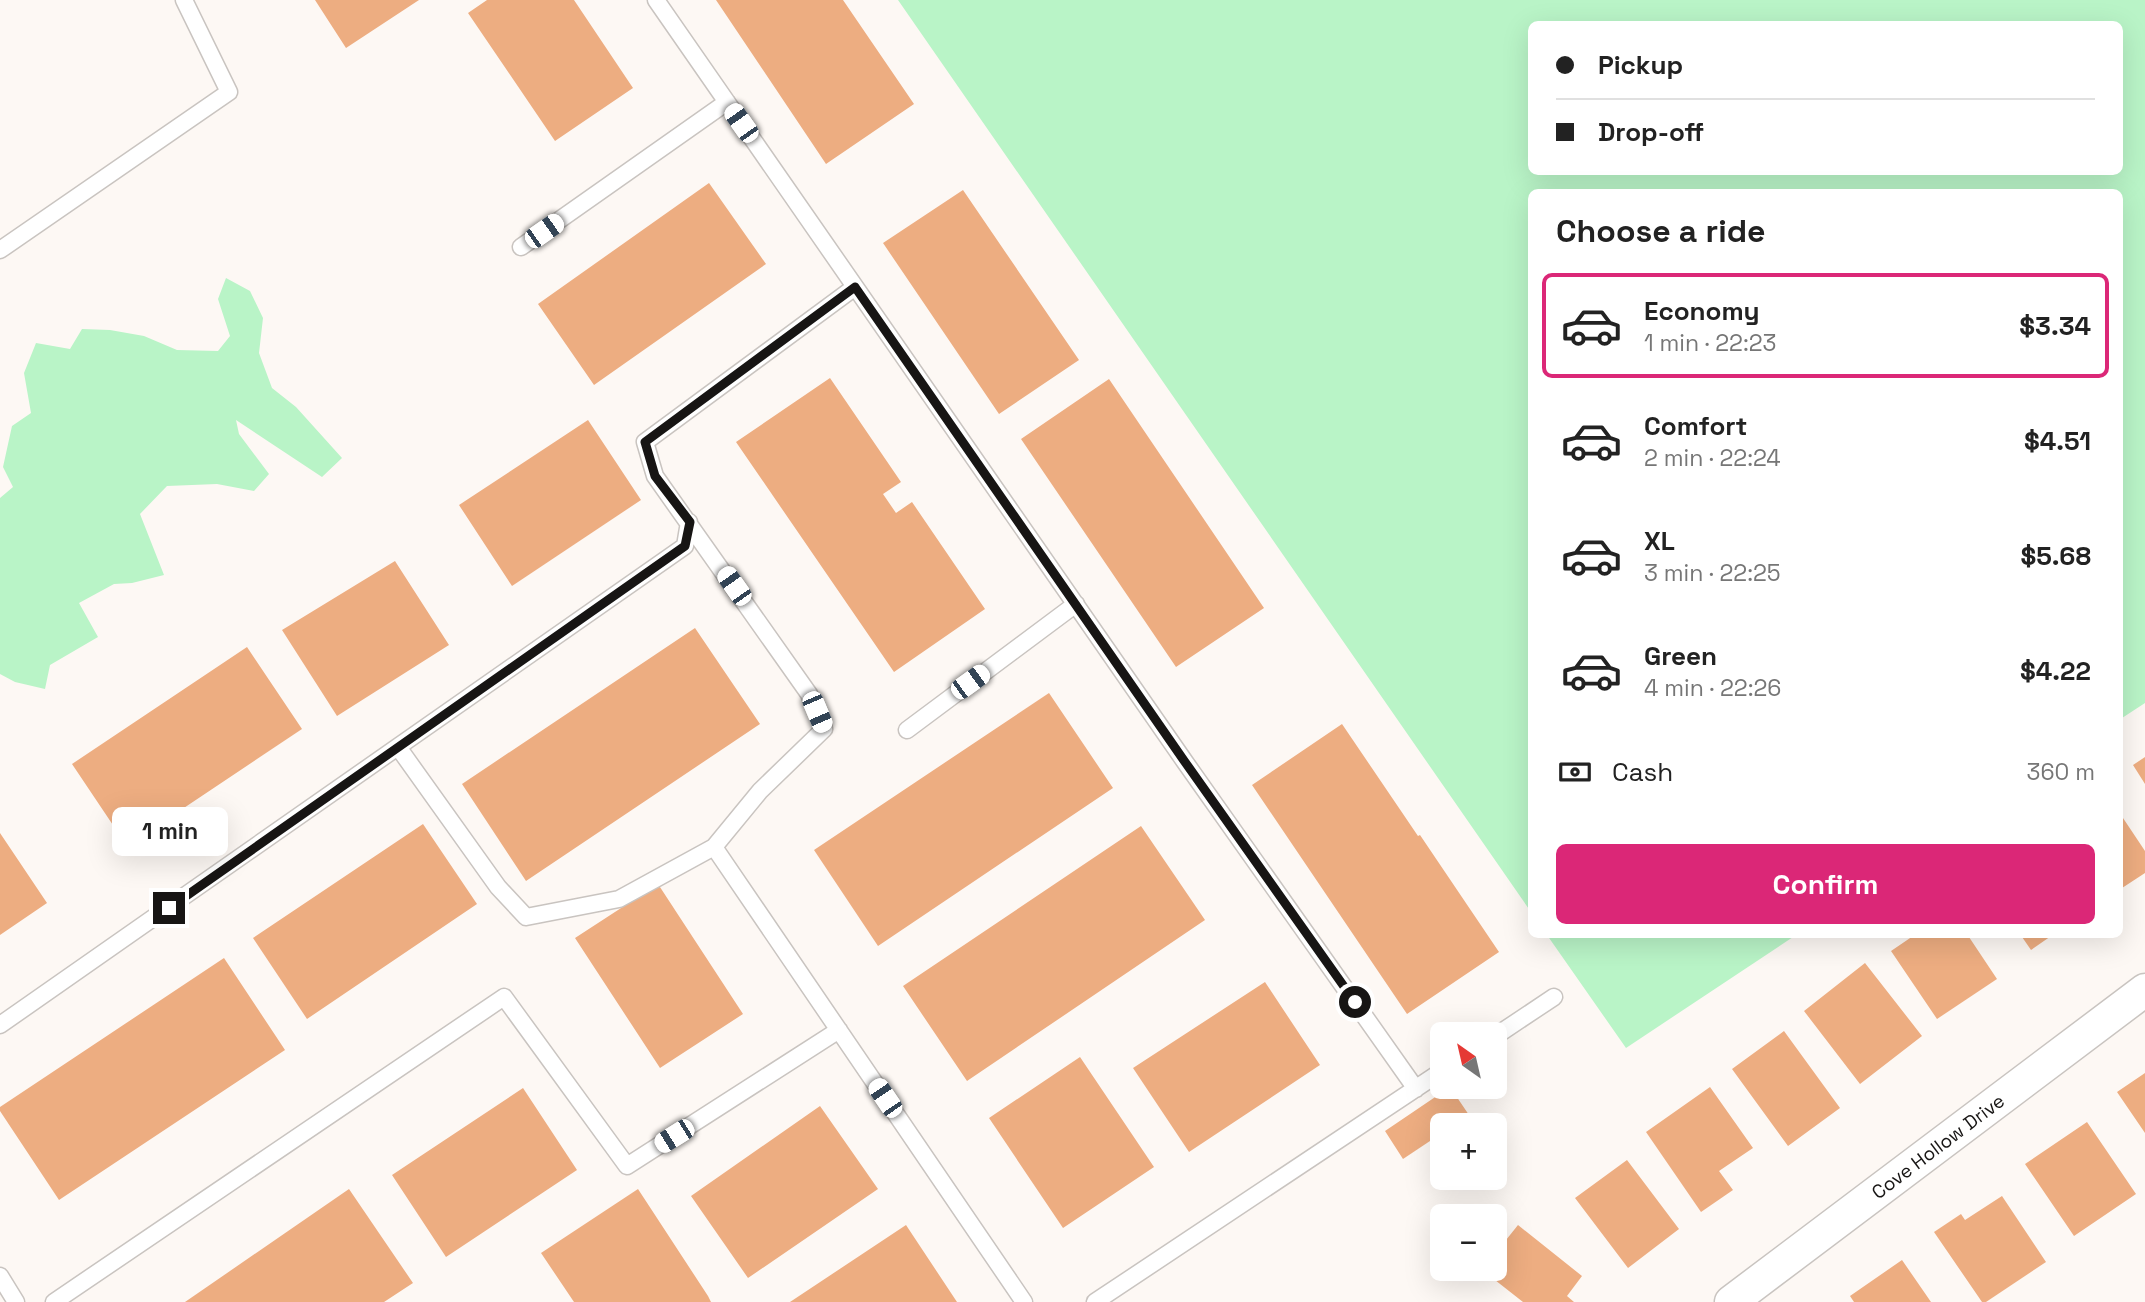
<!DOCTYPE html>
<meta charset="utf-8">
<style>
:root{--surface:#fff;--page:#f2f2f2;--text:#222;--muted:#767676;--line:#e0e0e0;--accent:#db2777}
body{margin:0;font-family:"Space Grotesk",sans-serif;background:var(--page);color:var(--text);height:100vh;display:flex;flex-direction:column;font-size:26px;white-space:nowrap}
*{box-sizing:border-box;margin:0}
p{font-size:23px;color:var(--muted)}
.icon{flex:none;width:38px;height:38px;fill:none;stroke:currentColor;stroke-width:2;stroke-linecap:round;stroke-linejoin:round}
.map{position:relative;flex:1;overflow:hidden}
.details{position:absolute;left:1528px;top:189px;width:595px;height:749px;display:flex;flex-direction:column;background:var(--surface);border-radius:10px;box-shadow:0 7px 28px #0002}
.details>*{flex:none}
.guide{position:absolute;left:1528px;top:21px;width:595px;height:154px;border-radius:10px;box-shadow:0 7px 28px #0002;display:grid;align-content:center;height:154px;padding:0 28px;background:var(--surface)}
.needle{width:46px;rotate:326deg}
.controls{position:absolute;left:1430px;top:1022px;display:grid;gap:14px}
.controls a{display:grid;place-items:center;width:77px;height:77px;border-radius:10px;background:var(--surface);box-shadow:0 7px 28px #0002;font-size:35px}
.end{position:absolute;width:32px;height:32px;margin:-16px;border:9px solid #171514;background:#fff;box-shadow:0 0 0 4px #fff}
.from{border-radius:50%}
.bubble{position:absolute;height:49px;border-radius:10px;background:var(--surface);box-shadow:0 7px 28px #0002;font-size:23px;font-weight:700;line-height:49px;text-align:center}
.car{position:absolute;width:21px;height:42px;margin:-21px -10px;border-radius:9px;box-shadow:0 0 5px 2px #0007;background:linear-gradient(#fff 24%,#345 0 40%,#fff 0 76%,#345 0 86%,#fff 0)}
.guide b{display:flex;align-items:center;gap:24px;height:66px;font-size:26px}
.guide b+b{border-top:2px solid var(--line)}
.guide i{width:18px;height:18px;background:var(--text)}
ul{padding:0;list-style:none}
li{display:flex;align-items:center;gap:21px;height:105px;margin:0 14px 10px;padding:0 14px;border:4px solid transparent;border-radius:10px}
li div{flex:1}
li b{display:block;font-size:26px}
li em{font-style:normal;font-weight:700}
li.on{border-color:var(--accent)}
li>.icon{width:63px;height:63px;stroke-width:1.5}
h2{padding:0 28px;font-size:32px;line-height:84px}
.pay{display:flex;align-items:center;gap:18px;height:77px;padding:0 28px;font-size:26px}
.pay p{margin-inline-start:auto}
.cta{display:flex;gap:14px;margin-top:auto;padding:14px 28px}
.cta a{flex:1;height:80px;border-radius:10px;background:var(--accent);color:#fff;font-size:28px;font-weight:700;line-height:80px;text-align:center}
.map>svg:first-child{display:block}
.green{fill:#b9f4c7;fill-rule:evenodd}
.building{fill:#edad81}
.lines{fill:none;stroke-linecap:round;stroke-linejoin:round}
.lane-casing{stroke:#c9c4c0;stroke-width:19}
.street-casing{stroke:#c9c4c0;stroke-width:35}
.lane{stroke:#fff;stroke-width:16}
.street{stroke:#fff;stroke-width:32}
.route{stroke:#171514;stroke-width:9}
.labels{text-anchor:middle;stroke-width:5;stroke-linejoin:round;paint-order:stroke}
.street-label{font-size:19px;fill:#171514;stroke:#fff}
</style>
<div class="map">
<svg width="2145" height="1302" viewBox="0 0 2145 1302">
<rect width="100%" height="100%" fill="#fdf8f4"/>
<path class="green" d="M898,0H2145V703L2119,720V192H1531V912ZM1531,24H2119V172H1531Z
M226,278L250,291L263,318L259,353L272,388L296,407L342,458L322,477L236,420L239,434L269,474L254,491L217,484L167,486L140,514L164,575L132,583L114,584L79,603L98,637L50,665L45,689L15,682L0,674V498L13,487L3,467L12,426L31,413L24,373L36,343L70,349L82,329L110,330L144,336L177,350L218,351L230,336L218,299Z
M1547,935H1796L1626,1048Z"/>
<path class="building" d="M315,0H419L346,48Z
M487,0H574L633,88L555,141L468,13Z
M716,0H843L914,104L826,164Z
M709,183L766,264L594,385L538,304Z
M963,190L1079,360L999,414L883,243Z
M830,378L901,482L883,494L896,513L912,502L985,609L894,672L736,442Z
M1109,379L1264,608L1176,667L1021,439Z
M588,420L641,500L512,586L459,505Z
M395,561L449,645L337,716L282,630Z
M695,628L760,724L526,881L462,784Z
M247,647L302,729L127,846L72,764Z
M1049,693L1113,788L878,946L814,850Z
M1342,724L1418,836L1420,835L1499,952L1407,1014L1252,785Z
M2145,757V784L2133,765Z
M2119,812L2145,851V873L2119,890Z
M423,824L477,904L307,1019L253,938Z
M1141,826L1205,920L967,1081L903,986Z
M0,833L47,903L0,935Z
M658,884L743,1014L660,1068L575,938Z
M1916,934H1967L1997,979L1937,1019L1891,951Z
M2020,934H2054L2031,950Z
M224,958L285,1050L59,1200L0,1111V1107Z
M1865,963L1922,1036L1860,1084L1804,1011Z
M1265,982L1320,1065L1189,1152L1133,1068Z
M1784,1031L1840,1108L1788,1146L1732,1069Z
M1080,1057L1154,1167L1063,1228L989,1118Z
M2145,1073V1133L2117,1092Z
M1450,1087L1469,1115L1453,1125H1442V1133L1403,1159L1385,1131Z
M1710,1087L1753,1148L1719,1171L1733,1190L1701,1212L1646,1132Z
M523,1088L577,1170L446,1257L392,1175Z
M820,1106L878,1189L748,1278L691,1196Z
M2087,1122L2136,1194L2074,1236L2025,1164Z
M1627,1160L1679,1229L1628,1268L1575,1198Z
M349,1189L413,1283L384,1302H185Z
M638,1189L708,1296L711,1302H574L541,1253Z
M2002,1196L2046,1262L1986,1302H1982L1934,1232L1961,1214L1965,1220Z
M906,1225L957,1302H790Z
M1518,1225L1582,1276L1567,1296L1574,1302H1523L1481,1269H1494V1255Z
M1902,1260L1931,1302H1854L1850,1296Z"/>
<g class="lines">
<defs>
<path id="lane" d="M656,0L1185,762L1416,1089
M521,247L727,102
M0,250L229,92L184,0
M855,287L645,442L655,476L809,694L824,729L760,791L714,847L1024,1302
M907,730L1076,604
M398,747L498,887L526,917L619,899L714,847
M0,1025L685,546L689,522
M1494,1037L1554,997
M0,1276L16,1302
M54,1302L504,997L627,1166L839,1030
M1095,1302L1442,1071"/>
<g id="street">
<path id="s1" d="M1731,1302L2145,990"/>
</g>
</defs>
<use href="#lane" class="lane-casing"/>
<use href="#street" class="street-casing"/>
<use href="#lane" class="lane"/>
<use href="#street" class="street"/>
</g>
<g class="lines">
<path class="route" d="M169,908L685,546L690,522L655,476L645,442L855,287L1185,762L1355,1002"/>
</g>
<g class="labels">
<g class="street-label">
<text dy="7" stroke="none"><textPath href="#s1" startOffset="259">Cove Hollow Drive</textPath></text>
</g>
</g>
</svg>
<div class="controls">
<a><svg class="needle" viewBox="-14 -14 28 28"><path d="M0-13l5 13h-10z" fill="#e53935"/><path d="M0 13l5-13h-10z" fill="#767676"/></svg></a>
<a>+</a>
<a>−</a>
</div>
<i class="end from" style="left:1355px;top:1002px"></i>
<i class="end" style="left:169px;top:908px"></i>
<div class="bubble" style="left:112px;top:807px;width:116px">1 min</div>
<i class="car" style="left:741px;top:123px;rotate:325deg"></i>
<i class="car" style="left:544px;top:231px;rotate:55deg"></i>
<i class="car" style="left:734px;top:586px;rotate:325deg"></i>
<i class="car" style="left:970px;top:682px;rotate:54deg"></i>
<i class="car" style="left:817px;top:712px;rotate:157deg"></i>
<i class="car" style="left:885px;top:1098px;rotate:326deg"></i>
<i class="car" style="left:674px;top:1136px;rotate:238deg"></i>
<div class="guide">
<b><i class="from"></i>Pickup</b>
<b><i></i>Drop-off</b>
</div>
<section class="details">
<h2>Choose a ride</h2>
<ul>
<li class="on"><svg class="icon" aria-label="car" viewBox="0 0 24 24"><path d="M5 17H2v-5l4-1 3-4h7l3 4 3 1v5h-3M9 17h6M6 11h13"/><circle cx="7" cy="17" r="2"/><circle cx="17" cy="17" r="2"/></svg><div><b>Economy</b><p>1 min · 22:23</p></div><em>$3.34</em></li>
<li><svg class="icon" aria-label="car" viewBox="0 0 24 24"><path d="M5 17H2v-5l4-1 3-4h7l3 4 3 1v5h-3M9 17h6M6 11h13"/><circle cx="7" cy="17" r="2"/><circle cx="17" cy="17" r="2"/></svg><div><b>Comfort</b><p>2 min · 22:24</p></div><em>$4.51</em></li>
<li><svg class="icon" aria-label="car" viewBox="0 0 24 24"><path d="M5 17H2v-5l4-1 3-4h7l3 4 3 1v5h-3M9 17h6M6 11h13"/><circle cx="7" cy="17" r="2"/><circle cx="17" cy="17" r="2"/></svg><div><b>XL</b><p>3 min · 22:25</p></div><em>$5.68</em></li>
<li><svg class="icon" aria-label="car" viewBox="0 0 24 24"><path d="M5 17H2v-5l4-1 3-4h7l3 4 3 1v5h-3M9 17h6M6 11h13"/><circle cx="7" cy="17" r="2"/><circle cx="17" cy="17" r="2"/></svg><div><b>Green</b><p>4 min · 22:26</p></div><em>$4.22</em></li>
</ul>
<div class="pay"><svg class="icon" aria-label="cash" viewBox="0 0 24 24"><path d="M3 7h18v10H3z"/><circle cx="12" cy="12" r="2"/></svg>Cash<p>360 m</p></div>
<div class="cta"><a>Confirm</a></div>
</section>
</div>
